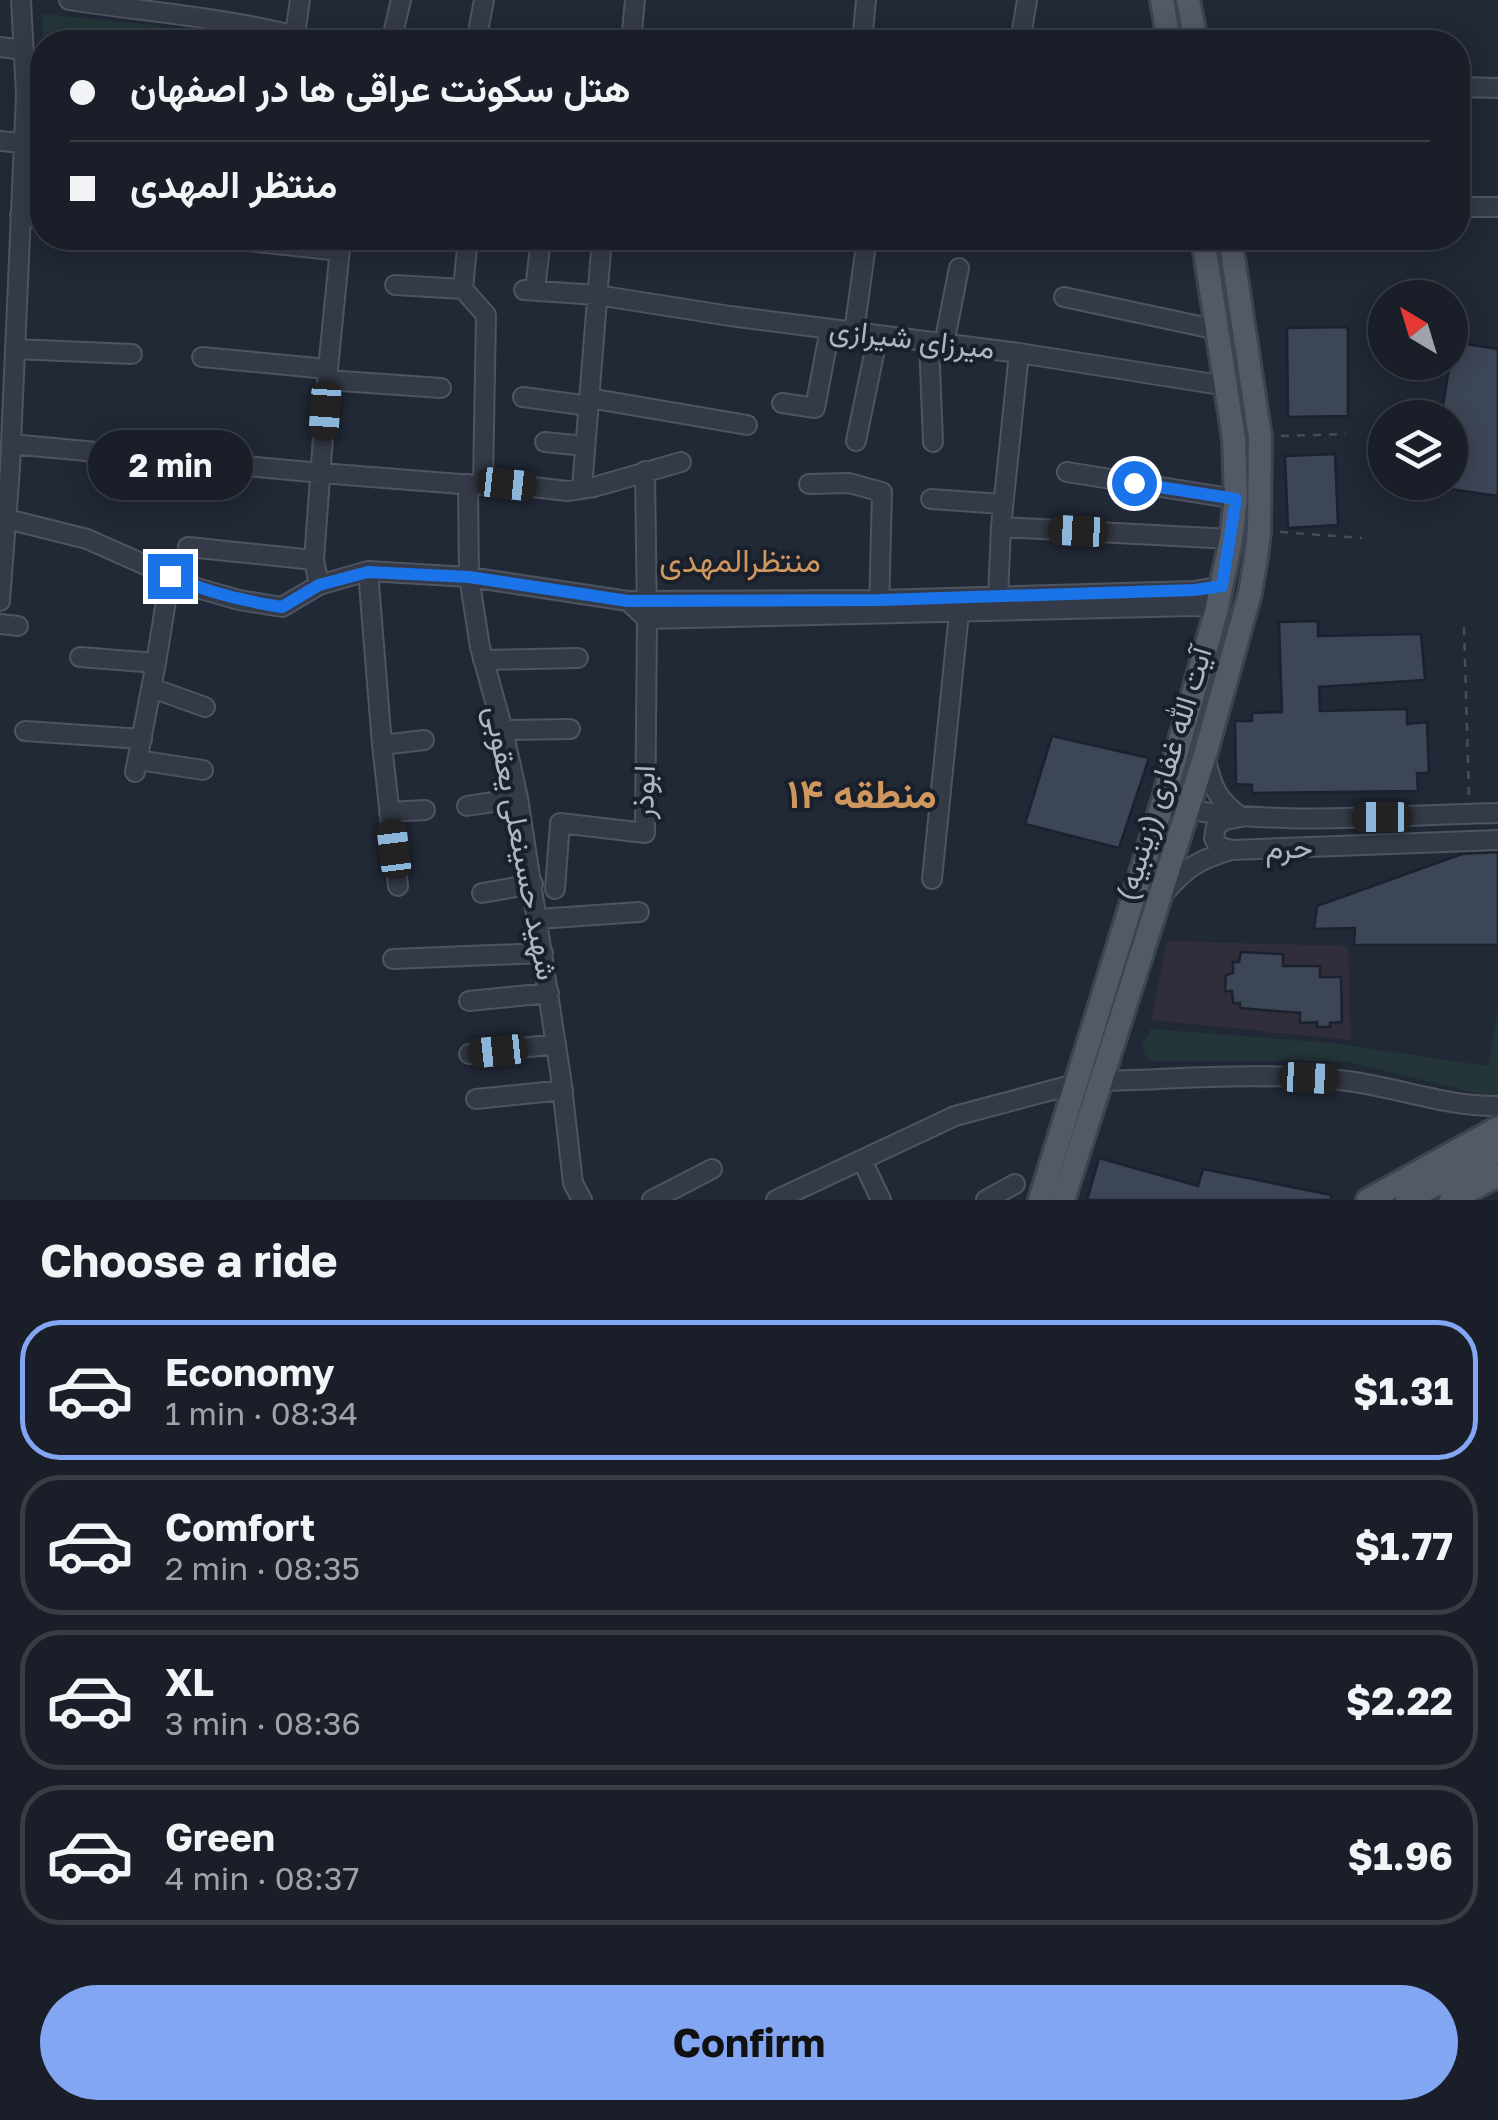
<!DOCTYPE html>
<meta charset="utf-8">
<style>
:root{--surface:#191e28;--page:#262b34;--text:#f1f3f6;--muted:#9fa2a8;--line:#373c45;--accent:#83a6f3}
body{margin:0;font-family:"Golos Text",Vazirmatn,sans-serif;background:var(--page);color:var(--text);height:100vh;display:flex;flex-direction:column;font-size:38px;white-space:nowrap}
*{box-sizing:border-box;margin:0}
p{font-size:32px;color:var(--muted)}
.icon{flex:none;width:55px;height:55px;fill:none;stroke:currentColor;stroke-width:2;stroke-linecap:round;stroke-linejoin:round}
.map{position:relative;height:1200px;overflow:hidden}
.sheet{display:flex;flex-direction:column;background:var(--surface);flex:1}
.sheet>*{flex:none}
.hud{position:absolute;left:30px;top:30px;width:1440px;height:220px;border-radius:40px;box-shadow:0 5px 25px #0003,0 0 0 2px var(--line);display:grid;align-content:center;height:220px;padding:0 40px;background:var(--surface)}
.needle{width:65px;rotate:322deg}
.tools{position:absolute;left:1368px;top:280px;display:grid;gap:20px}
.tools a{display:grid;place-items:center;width:100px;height:100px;border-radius:50%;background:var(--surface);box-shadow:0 5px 25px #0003,0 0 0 2px var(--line);font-size:50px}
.end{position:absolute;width:45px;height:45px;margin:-22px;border:12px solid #1a73e8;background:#fff;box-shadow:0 0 0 5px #fff}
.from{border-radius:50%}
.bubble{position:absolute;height:70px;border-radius:35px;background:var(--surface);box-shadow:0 5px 25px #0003,0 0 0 2px var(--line);font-size:32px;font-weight:700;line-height:70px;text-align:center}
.car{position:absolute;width:30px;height:60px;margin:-30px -15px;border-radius:12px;box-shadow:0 0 8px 2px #0007;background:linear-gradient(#222 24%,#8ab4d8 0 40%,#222 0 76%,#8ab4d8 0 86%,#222 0)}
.hud b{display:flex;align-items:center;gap:35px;height:95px;font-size:38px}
.hud b+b{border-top:2px solid var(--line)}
.hud i{width:25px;height:25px;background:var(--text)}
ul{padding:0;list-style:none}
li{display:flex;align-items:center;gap:30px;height:140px;margin:0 20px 15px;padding:0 20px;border:5px solid var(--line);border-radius:40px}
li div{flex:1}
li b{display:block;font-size:38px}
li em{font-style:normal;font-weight:700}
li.selected{border-color:var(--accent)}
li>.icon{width:90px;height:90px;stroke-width:1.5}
h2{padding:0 40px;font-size:45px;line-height:120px}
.primary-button{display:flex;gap:20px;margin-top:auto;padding:20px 40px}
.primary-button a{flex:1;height:115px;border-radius:60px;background:var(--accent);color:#111;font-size:40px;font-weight:700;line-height:115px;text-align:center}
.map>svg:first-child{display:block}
.medical{fill:#312e3b}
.green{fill:#233538}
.building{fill:#3d4656;stroke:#1b212d;stroke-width:2.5}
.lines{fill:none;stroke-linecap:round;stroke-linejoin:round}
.minor-casing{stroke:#4e5561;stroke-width:22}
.major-casing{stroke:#3d4350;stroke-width:28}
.path{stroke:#405055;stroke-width:2.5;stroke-dasharray:8 8;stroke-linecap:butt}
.minor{stroke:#343a47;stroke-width:18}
.major{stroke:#525967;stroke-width:22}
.route{stroke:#1a73e8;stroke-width:12}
.labels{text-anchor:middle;stroke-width:8;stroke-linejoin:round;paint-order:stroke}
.street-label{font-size:30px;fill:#aeb5c3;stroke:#191f2b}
.neighbourhood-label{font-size:32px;fill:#ce975e;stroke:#191f2b}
.district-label{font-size:40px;font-weight:bold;fill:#ce975e;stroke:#191f2b}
</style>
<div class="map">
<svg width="1498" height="1200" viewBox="0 0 1498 1200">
<rect width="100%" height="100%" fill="#212836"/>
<path class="medical" d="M1167,941L1348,946L1351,1040L1151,1020Z"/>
<path class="green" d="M42,14L152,25L238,42H43Z
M1498,1008V1095L1488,1096L1344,1061H1148L1142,1047L1151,1029L1332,1043L1488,1066Z"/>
<path class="building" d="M1348,327V416L1288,417L1287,328Z
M1453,342L1498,349V496L1450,489V418H1441Z
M1335,454L1338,525L1288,528L1285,456Z
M1318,621V636L1421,634L1425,680L1319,687L1320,711L1407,709V724L1427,722L1429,773H1417L1418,791L1252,793V785L1236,784L1235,721H1252V713L1282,712L1279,622Z
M1052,736L1149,758L1119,848L1025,824Z
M1498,852V945H1354L1355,928L1314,929L1317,906L1462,854Z
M1241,952L1283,954V966H1320V977H1341L1342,1022L1330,1023V1027H1317V1022L1300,1023V1013L1240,1008V1003H1233L1232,991H1225L1226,975L1233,973V962H1239Z
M1099,1158L1198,1186L1203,1169L1331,1195V1200H1087Z"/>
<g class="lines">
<defs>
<path id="minor" d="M69,0C152,13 237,18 318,42
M295,35L300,0
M391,42L401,0
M476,42L484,0
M631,42L635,0
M862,42L866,0
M1020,42L1027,0
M0,47L24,50
M1458,87L1498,88
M0,141L23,143
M1458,207H1498
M20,216L42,218
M220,238L340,251
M468,238L463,289L486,315L483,484
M722,240V238
M395,285L463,289
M524,290L597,295L730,316L1019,353L1227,386
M535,290L541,238
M1064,297L1218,330
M854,332L867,238
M929,342L933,442
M944,344L959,268
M15,349L132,354
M202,357L328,369
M327,380L441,388
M523,397L589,406
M589,398L747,425
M782,403L815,408L830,329
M856,441L878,335
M545,442L585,446
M11,444L321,473L473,485L507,484L567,491L594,487L681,462
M1067,472L1236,499
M468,484L469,577L480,647L503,730L518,798L561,1078L573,1183L582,1200
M809,484L849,483L882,492L879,612
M582,488L602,238
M931,499L1003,504
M0,521L7,519L87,539L197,588L239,600L282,607L319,585L368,571L469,577L628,601L879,600L1194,591L1222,586
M1001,527L1231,539
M188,547L314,560
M368,571L382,745L398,886
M319,585L314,560L328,369L341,238
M998,597L1001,527L1019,353
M0,601L10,468L26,95L21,0
M628,601L647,619L1193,606L1207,607L1216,612
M0,624L18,626
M80,657L156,663
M483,660L578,658
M152,688L205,707
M503,730L570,729
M25,731L142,739
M382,745L424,740
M1205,756C1212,786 1216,799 1241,817
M138,760L203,770
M135,772L156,663L170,576
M1162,805C1272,828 1387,815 1498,813
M467,806L518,798
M389,812L425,810
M1231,850L1218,846L1214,838L1216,826L1225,820L1236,818
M932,879L960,603
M555,889L560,823L645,833L647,619L645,471
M1165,892C1188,866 1199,860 1231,850L1498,840
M482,893L533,884
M538,919L639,912
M393,959L543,953
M469,1001L549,993
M469,1054L556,1044
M1100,1081C1179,1079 1260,1072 1339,1080C1392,1085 1444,1107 1498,1106
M476,1099L563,1090
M862,1160L881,1200
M652,1200L712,1169
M776,1200L955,1116L1075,1084
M986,1200L1015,1184"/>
<path id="major" d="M1162,0L1169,42
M1188,0L1196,42
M1040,1200L1162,805L1216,612L1231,539L1236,499L1234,439L1203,238
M1063,1200L1205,755L1250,593L1256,558L1259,531L1260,437L1230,238
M1368,1200L1498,1128
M1407,1200L1498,1150
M1451,1200L1498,1175"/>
</defs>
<use href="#minor" class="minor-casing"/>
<use href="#major" class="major-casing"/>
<path class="path" d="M1281,436L1346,434
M1280,532L1362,538
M1464,627L1469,797"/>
<use href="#minor" class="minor"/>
<use href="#major" class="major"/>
</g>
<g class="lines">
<path class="route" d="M170,576C206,592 242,601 282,607L319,585L368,572L469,577L628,601L880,600L1194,590L1222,586L1236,499L1134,483"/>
</g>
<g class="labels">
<g class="street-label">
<text transform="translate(912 339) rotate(7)" y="10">میرزای شیرازی</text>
<text transform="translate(1164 774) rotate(-73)" y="10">آیت الله غفاری (زینبیه)</text>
<text transform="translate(644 792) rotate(-88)" y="10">ابوذر</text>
<text transform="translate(521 843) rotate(79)" y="10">شهید حسینعلی یعقوبی</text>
<text transform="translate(1289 848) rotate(-1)" y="10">حرم</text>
</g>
<g class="neighbourhood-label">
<text x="740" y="572">منتظرالمهدی</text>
</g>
<g class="district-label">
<text x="862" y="808">منطقه ۱۴</text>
</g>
</g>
</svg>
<div class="tools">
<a><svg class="needle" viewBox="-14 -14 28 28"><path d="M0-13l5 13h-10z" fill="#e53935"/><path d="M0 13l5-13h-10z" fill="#9fa2a8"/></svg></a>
<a><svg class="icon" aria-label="layers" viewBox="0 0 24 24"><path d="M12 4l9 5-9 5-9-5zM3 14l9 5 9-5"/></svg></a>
</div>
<i class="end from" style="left:1134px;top:483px"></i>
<i class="end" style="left:170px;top:576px"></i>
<div class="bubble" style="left:88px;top:430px;width:165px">2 min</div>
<i class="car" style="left:325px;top:411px;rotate:184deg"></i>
<i class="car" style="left:507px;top:484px;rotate:96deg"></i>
<i class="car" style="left:1078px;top:531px;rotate:273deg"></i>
<i class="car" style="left:1382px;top:817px;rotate:270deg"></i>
<i class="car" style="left:394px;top:849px;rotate:353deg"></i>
<i class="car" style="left:498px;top:1051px;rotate:264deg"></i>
<i class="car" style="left:1309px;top:1078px;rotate:93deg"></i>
<div class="hud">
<b><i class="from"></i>هتل سکونت عراقی ها در اصفهان</b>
<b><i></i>منتظر المهدی</b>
</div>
</div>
<section class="sheet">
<h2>Choose a ride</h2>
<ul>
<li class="selected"><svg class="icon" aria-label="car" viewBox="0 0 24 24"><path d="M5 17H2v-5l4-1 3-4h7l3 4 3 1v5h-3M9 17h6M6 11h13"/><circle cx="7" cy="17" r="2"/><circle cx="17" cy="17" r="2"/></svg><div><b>Economy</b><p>1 min · 08:34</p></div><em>$1.31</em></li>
<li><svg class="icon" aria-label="car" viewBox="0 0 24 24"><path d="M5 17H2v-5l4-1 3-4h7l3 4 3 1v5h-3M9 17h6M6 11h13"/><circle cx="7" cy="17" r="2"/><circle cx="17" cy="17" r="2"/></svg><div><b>Comfort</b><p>2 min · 08:35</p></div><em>$1.77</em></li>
<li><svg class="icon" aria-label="car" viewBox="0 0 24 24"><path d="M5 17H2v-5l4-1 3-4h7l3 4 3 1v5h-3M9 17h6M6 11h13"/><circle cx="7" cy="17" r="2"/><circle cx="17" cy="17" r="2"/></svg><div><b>XL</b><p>3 min · 08:36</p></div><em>$2.22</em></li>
<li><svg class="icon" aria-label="car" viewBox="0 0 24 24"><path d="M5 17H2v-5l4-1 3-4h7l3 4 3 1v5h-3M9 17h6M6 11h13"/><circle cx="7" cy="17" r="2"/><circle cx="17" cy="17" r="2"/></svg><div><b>Green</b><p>4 min · 08:37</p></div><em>$1.96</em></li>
</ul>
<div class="primary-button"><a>Confirm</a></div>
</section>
